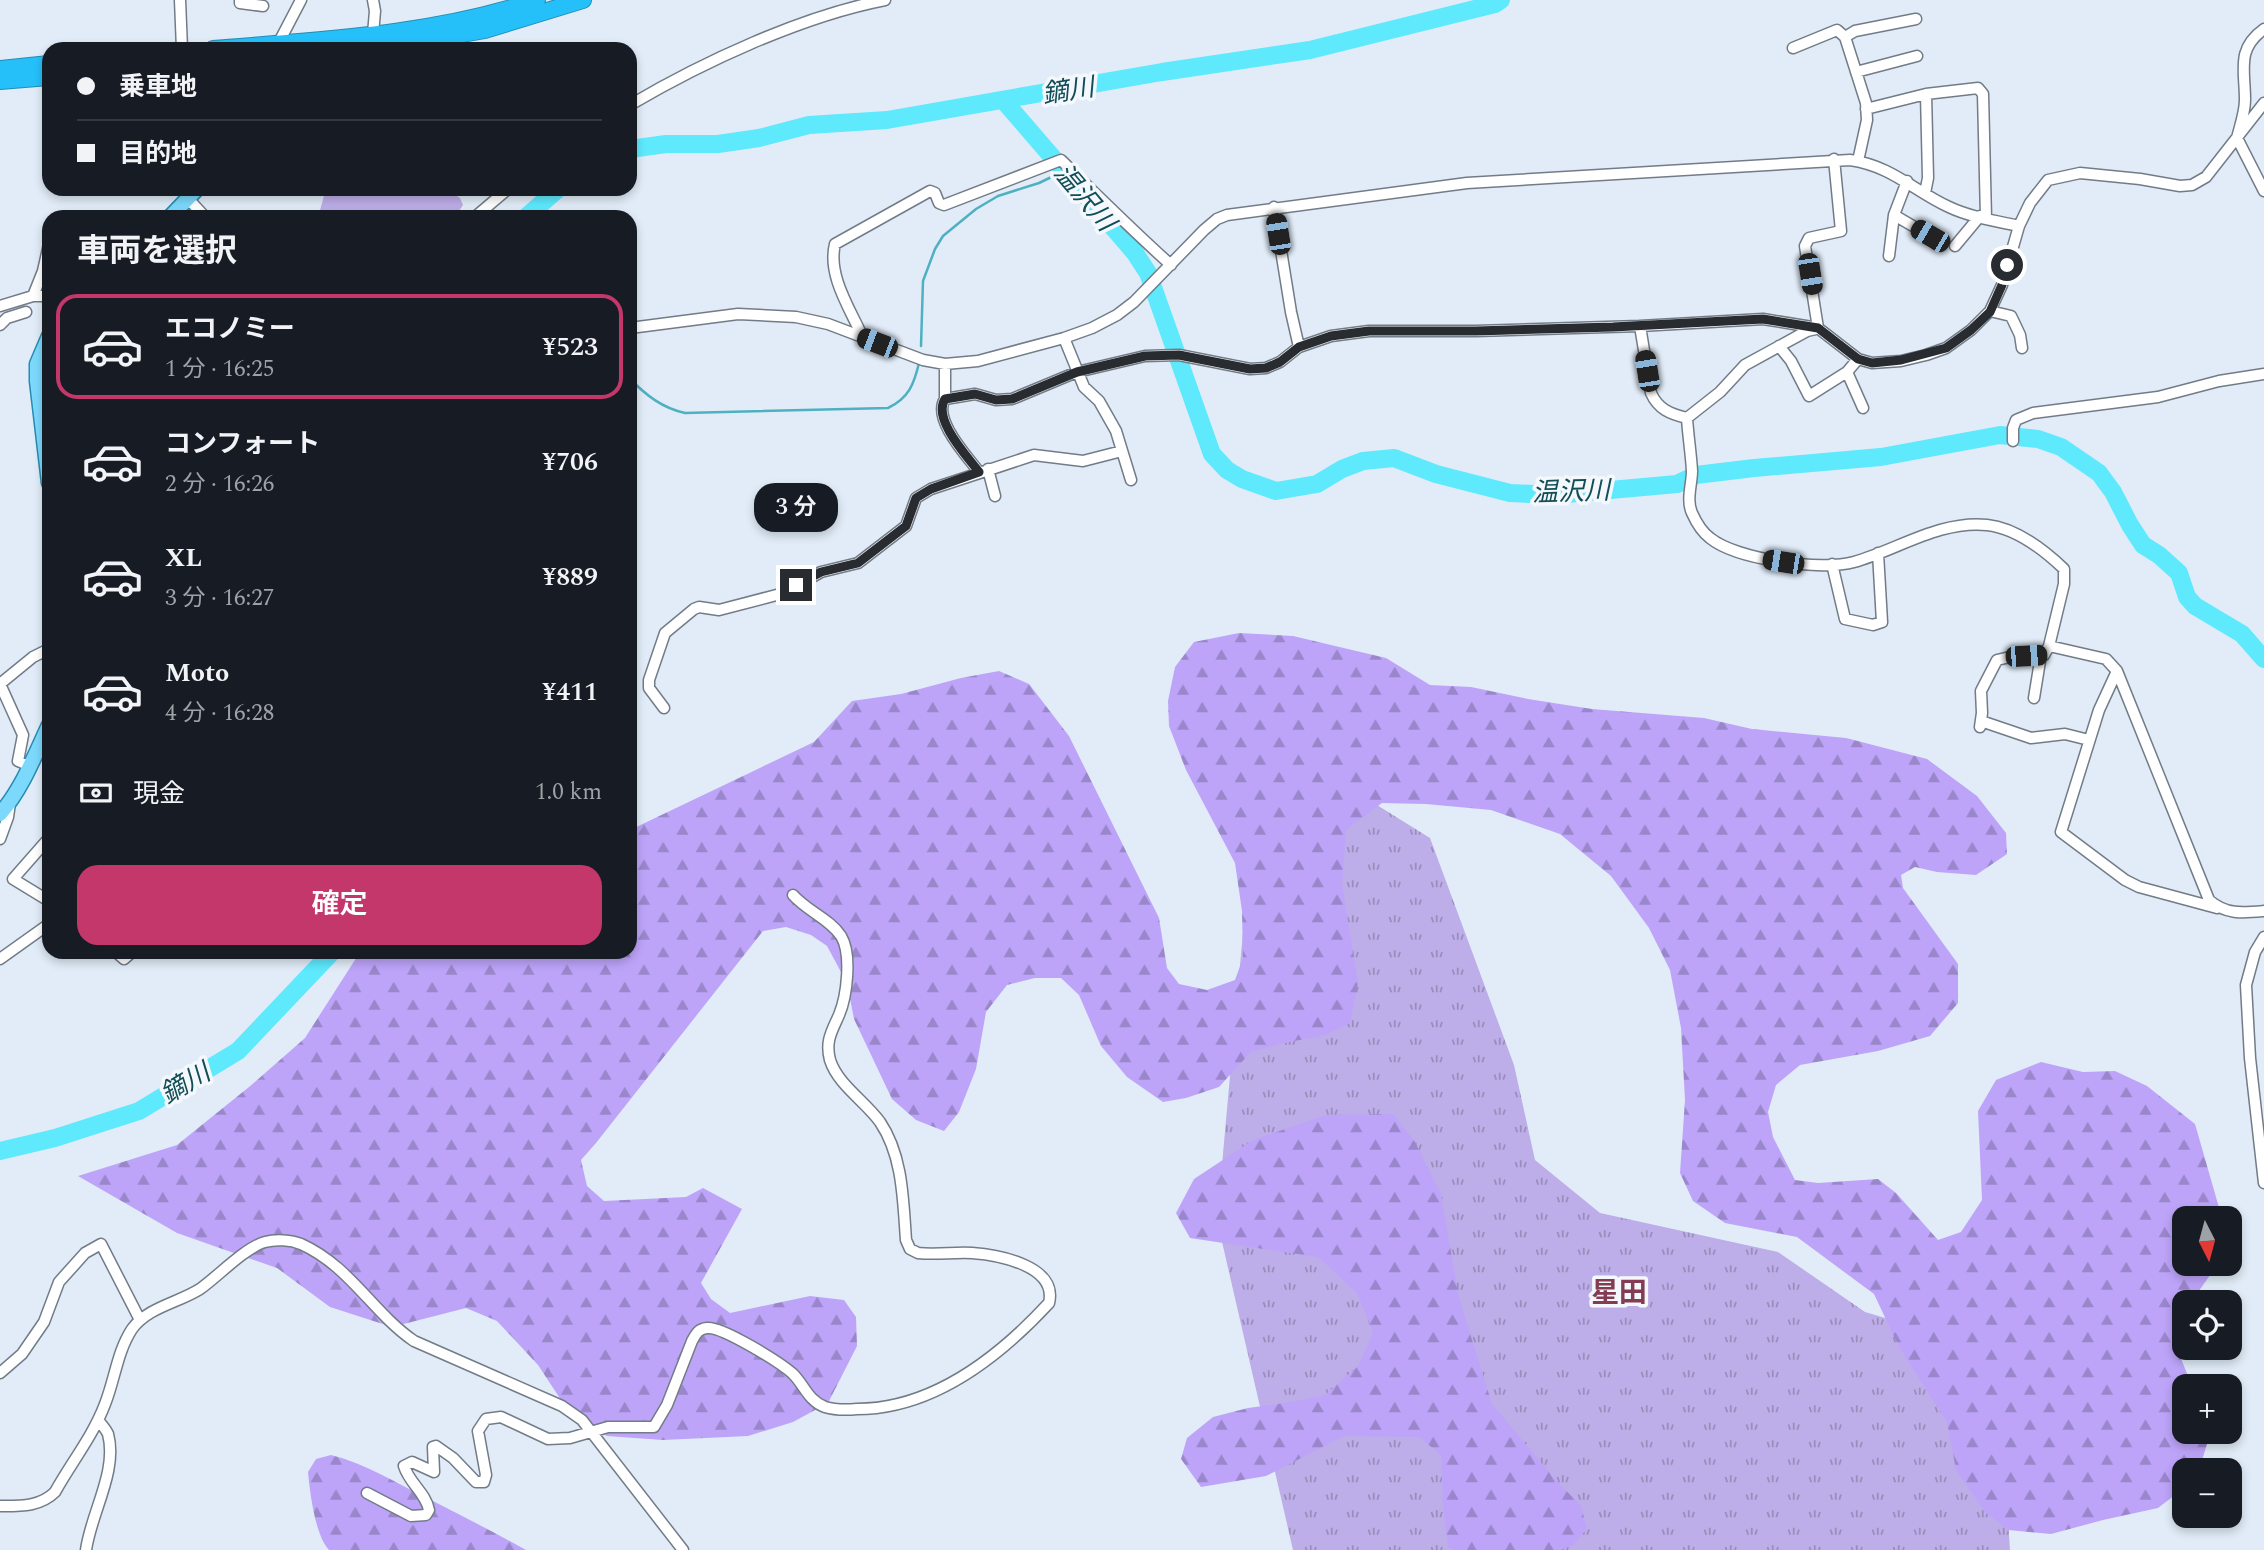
<!DOCTYPE html>
<html lang="ja">
<meta charset="utf-8">
<style>
:root{--surface:#171b24;--page:#242831;--text:#f1f3f6;--muted:#9ea1a6;--line:#363941;--accent:#c3376a}
body{margin:0;font-family:Spectral,"Noto Sans JP",serif;background:var(--page);color:var(--text);height:100vh;display:flex;flex-direction:column;font-size:26px;white-space:nowrap}
*{box-sizing:border-box;margin:0}
p{font-size:23px;color:var(--muted)}
.icon{flex:none;width:38px;height:38px;fill:none;stroke:currentColor;stroke-width:2;stroke-linecap:round;stroke-linejoin:round}
.map{position:relative;flex:1;overflow:hidden}
.side{position:absolute;left:42px;top:210px;width:595px;height:749px;display:flex;flex-direction:column;background:var(--surface);border-radius:21px;box-shadow:0 4px 10px #0003}
.side>*{flex:none}
.banner{position:absolute;left:42px;top:42px;width:595px;height:154px;border-radius:21px;box-shadow:0 4px 10px #0003;display:grid;align-content:center;height:154px;padding:0 35px;background:var(--surface)}
.needle{width:46px;rotate:174deg}
.tools{position:absolute;left:2172px;top:1206px;display:grid;gap:14px}
.tools a{display:grid;place-items:center;width:70px;height:70px;border-radius:14px;background:var(--surface);box-shadow:0 4px 10px #0003;font-size:35px}
.end{position:absolute;width:32px;height:32px;margin:-16px;border:9px solid #282c30;background:#fff;box-shadow:0 0 0 4px #fff}
.from{border-radius:50%}
.bubble{position:absolute;height:49px;border-radius:21px;background:var(--surface);box-shadow:0 4px 10px #0003;font-size:23px;font-weight:600;line-height:49px;text-align:center}
.car{position:absolute;width:21px;height:42px;margin:-21px -10px;border-radius:9px;box-shadow:0 0 5px 2px #0007;background:linear-gradient(#222 24%,#8ab4d8 0 40%,#222 0 76%,#8ab4d8 0 86%,#222 0)}
.banner b{display:flex;align-items:center;gap:24px;height:66px;font-size:26px}
.banner b+b{border-top:2px solid var(--line)}
.banner i{width:18px;height:18px;background:var(--text)}
ul{padding:0;list-style:none}
li{display:flex;align-items:center;gap:21px;height:105px;margin:0 14px 10px;padding:0 21px;border:4px solid transparent;border-radius:21px}
li div{flex:1}
li b{display:block;font-size:26px}
li em{font-style:normal;font-weight:600}
li.on{border-color:var(--accent)}
li>.icon{width:63px;height:63px;stroke-width:1.5}
h2{padding:0 35px;font-size:32px;line-height:84px}
.pay{display:flex;align-items:center;gap:18px;height:77px;padding:0 35px;font-size:26px}
.pay p{margin-inline-start:auto}
.action{display:flex;gap:14px;margin-top:auto;padding:14px 35px}
.action a{flex:1;height:80px;border-radius:21px;background:var(--accent);color:#fff;font-size:28px;font-weight:600;line-height:80px;text-align:center}
.map>svg:first-child{display:block}
.grass{fill:url(#grass-tufts)}
.forest{fill:url(#forest-firs)}
.pitch{fill:#bdade8}
.lines{fill:none;stroke-linecap:round;stroke-linejoin:round}
.stream{stroke:#4eb0c0;stroke-width:2.5}
.river{stroke:#5ee9fd;stroke-width:18}
.minor-casing{stroke:#727c87;stroke-width:13}
.major-casing{stroke:#268cb3;stroke-width:17}
.highway-casing{stroke:#268cb3;stroke-width:18}
.minor{stroke:#fff;stroke-width:10}
.major{stroke:#7cd9fc;stroke-width:14}
.highway{stroke:#25c0fa;stroke-width:16}
.route{stroke:#282c30;stroke-width:9}
.labels{text-anchor:middle;stroke-width:7;stroke-linejoin:round;paint-order:stroke}
.water-label{font-size:26px;font-style:italic;fill:#114e56;stroke:#f4f8fd}
.quarter-label{font-size:28px;font-weight:bold;fill:#833c51;stroke:#f4f8fd}
</style>
<div class="map">
<svg width="2264" height="1550" viewBox="0 0 2264 1550">
<defs>
<pattern id="grass-tufts" width="24" height="20" patternUnits="userSpaceOnUse" patternTransform="scale(1.75)"><rect width="24" height="20" fill="#bdade8"/><path d="M3 7l-1-3M5 7V3M7 7l1-3M15 17l-1-3M17 17v-4M19 17l1-3" fill="none" stroke="#9a8dbc"/></pattern>
<pattern id="forest-firs" width="22" height="20" patternUnits="userSpaceOnUse" patternTransform="scale(1.75)"><rect width="22" height="20" fill="#bda4f9"/><path d="M5 1l3.5 6h-7zM16 11l3.5 6h-7z" fill="#9a86ca"/></pattern>
</defs>
<rect width="100%" height="100%" fill="#e1ecf8"/>
<path class="grass" d="M1261,733L1430,838L1514,1065L1535,1160L1600,1213L1778,1252L1865,1312L1997,1351L2010,1550H1293L1217,1220Z"/>
<path class="forest" d="M1239,633L1293,636L1386,658L1430,685L1471,687L1528,699L1592,709L1704,718L1752,729L1846,738L1927,759L1977,796L2006,833L2007,854L1976,875L1937,872L1915,867L1901,875L1903,888L1958,964V1003L1930,1036L1878,1051L1800,1065L1776,1085L1768,1112L1773,1137L1795,1180L1818,1183L1878,1179L1896,1193L1938,1240L1961,1232L1982,1200L1978,1111L1996,1080L2041,1062L2083,1072L2115,1071L2147,1086L2195,1124L2222,1218H2184V1264H2218L2191,1302H2184V1312L2178,1320L2176,1346L2192,1386H2184V1432H2203L2207,1444L2199,1470H2184V1488L2158,1508L2103,1520L2051,1534L2009,1530L1986,1513L1956,1470L1947,1422L1898,1345L1874,1294L1797,1237L1725,1223L1693,1201L1680,1173L1685,1100L1681,1028L1670,970L1649,928L1611,876L1560,834L1491,810L1426,804L1382,803L1346,830L1342,884L1358,983L1350,1023L1325,1035L1279,1044L1251,1052L1219,1087L1186,1098L1163,1102L1127,1077L1101,1046L1079,995L1061,978H1035L1007,985L986,1012L976,1069L959,1112L944,1131L916,1120L892,1099L854,1019L847,983L827,946L811,935L786,927L763,931L596,1143L581,1160L587,1186L604,1201L686,1197L703,1188L742,1209L701,1283L711,1299L730,1313L810,1296L844,1300L856,1317L857,1346L828,1403L793,1422L748,1436L663,1440L607,1436L567,1409L538,1365L497,1321L466,1308L392,1327L330,1307L277,1268L177,1233L78,1176L177,1145L249,1087L305,1038L360,952H630V830L814,742L852,701L901,694L961,678L999,671L1029,684L1069,736L1159,918L1167,968L1179,984L1207,990L1235,980L1243,958L1242,911L1235,863L1186,770L1169,726L1168,701L1175,667L1194,642Z
M1393,1114L1415,1142L1441,1194L1459,1298L1492,1404L1554,1478L1581,1506L1587,1529L1572,1546L1559,1550H1454L1448,1547L1443,1505L1441,1455L1419,1437L1344,1436L1266,1476L1201,1487L1181,1459L1187,1438L1213,1417L1248,1408L1291,1402L1325,1395L1358,1366L1373,1332L1357,1293L1318,1257L1190,1238L1176,1213L1194,1179L1253,1140L1326,1115Z
M331,1455C367,1464 396,1483 429,1499C462,1516 494,1532 526,1550H329C315,1535 310,1493 308,1472L316,1459Z"/>
<path class="pitch" d="M326,189H446L460,198L463,205L455,217H318Z"/>
<g class="lines">
<path class="stream" d="M921,346L923,281L935,249L943,236L976,209L998,196L1039,183L1064,171
M630,379C646,395 662,408 685,413L888,408C909,398 914,384 919,363"/>
<path class="river" d="M1004,101L1135,253L1148,273L1212,454L1227,470L1242,479L1276,491L1317,484L1342,469L1363,461L1394,458L1436,474L1510,493L1555,495L1677,484L1696,475L1754,468L1881,457L2000,435L2038,439L2061,447L2099,473L2113,492L2130,525L2143,545L2159,555L2179,573L2187,597L2195,606L2242,634L2264,659
M630,149L666,144H718L759,138L809,125L887,120L1162,72L1310,50L1495,4L1501,0
M526,217L558,189
M0,1151L55,1138L139,1111L238,1051L332,952"/>
<defs>
<path id="minor" d="M180,0L182,49
M240,0V3L263,6
M2264,29C2236,49 2245,70 2245,100C2245,112 2240,126 2237,138L2264,191
M373,34L375,11L373,0
M1845,37L1855,31L1916,19
M278,44L301,0
M1793,48L1837,30L1845,37L1866,103L1867,120L1858,161
M1856,72L1917,56
M630,105C703,62 802,16 885,0
M1866,109L1926,94
M1925,193L1928,178L1926,94L1978,88L1983,94L1986,218
M187,201L193,204L205,217
M1274,207L1291,312L1299,347
M1894,215L1930,236L1936,244
M475,217L508,189
M1955,246L1980,216
M1889,256L1894,215L1907,181
M33,296L43,271L49,244
M0,306L33,296H49
M1990,311L2011,316L2020,335L2022,348
M0,325L7,318L26,312
M1640,326L1651,393C1658,409 1670,414 1687,418
M630,328L738,314L796,317L828,324L923,360L945,364L978,361L1064,338L1092,328L1117,315L1134,302L1204,230L1217,219L1227,215L1467,183L1850,160C1892,166 1914,191 1949,207C1970,217 1996,221 2019,226
M1818,328L1805,246L1809,238L1841,231L1834,159
M1816,329L1807,331L1745,365L1720,392L1687,418C1688,435 1691,453 1692,471C1692,484 1686,500 1692,513C1696,522 1702,532 1710,538C1737,560 1822,571 1854,562C1897,550 1940,520 1987,525C2016,528 2043,549 2064,569V584L2049,646L2106,659L2117,671L2209,900C2226,915 2243,913 2264,911
M863,338C851,310 827,276 835,244L930,191L935,193L939,203L944,205L1061,160C1097,195 1133,231 1171,265
M1064,338L1084,387L1099,401L1116,431L1131,480
M1779,346L1791,361L1809,396L1847,372L1858,359
M945,364V399
M1847,372L1863,408
M2013,441V428L2016,420L2033,413L2158,397L2219,381L2264,374
M988,469L995,496
M979,472C967,456 932,419 945,399L975,394L996,400L1012,399L1077,372L1145,356L1179,355L1250,369L1266,368L1280,362L1299,347L1331,336L1369,331H1476L1640,326L1763,319L1818,328L1858,359L1872,363L1901,361L1926,355L1946,348L1971,330L1990,311L2002,285L2019,226L2030,203L2048,180L2080,173L2140,179L2180,186L2192,185L2206,177L2264,103
M1832,564L1845,619L1873,625L1882,622L1878,553
M2117,671L2099,710L2061,832L2125,880L2139,887L2217,908
M2034,698L2041,655
M664,708L649,688V680L665,633L694,609L699,607L719,610L769,597L784,593L821,572L858,563L906,526L916,498L931,489L1034,455L1083,461L1122,451
M1981,721L2031,738L2065,734L2089,740
M1980,727L1982,713L1981,691L1997,660L2010,657L2044,655L2049,646
M30,766L18,761L23,735L0,684L33,657L49,649
M49,838L13,879L49,901
M0,839L8,817L10,803
M2264,937L2255,952L2246,985L2250,1058L2264,1183
M116,952L124,959L132,952
M0,959L49,924
M0,1373L22,1354L44,1322L59,1282L85,1253L101,1244L140,1320
M367,1493L411,1516L426,1515L429,1510C426,1493 409,1483 404,1466L412,1462L434,1472L433,1447L436,1446L453,1458L476,1482H484L486,1475L478,1431L486,1419L501,1417L548,1439L570,1438L608,1427H654L667,1405L692,1341C696,1334 698,1329 707,1328C722,1326 779,1362 792,1373C804,1384 808,1401 825,1407C835,1410 847,1410 857,1409C933,1409 1000,1356 1049,1303C1058,1266 999,1255 972,1253C954,1252 936,1255 918,1253L910,1249L906,1240C903,1200 903,1156 880,1122C865,1101 838,1085 830,1060C825,1041 832,1031 839,1015C847,996 852,954 841,936C830,919 807,911 793,895
M0,1506C20,1506 40,1507 55,1492C71,1463 93,1436 105,1404C115,1379 117,1352 132,1329C148,1307 178,1303 200,1289C217,1277 246,1247 265,1242C276,1239 291,1240 301,1244C350,1266 373,1313 414,1341L562,1406L582,1420L683,1550
M86,1550C91,1513 118,1471 108,1434C106,1429 101,1424 98,1420"/>
<path id="major" d="M170,217L197,189
M49,336L37,364V381L49,483
M0,814C22,789 35,755 49,725"/>
<path id="highway" d="M213,49C322,40 433,35 537,0
M377,49L485,30L583,0
M0,69L49,64
M0,81L49,77"/>
</defs>
<use href="#minor" class="minor-casing"/>
<use href="#major" class="major-casing"/>
<use href="#highway" class="highway-casing"/>
<use href="#minor" class="minor"/>
<use href="#major" class="major"/>
<use href="#highway" class="highway"/>
</g>
<g class="lines">
<path class="route" d="M796,585L821,572L858,563L906,526L916,498L931,489L979,472C967,456 932,419 945,399L975,394L996,400L1012,399L1077,372L1145,356L1179,355L1250,369L1266,368L1280,362L1299,347L1331,336L1369,331H1476L1613,327L1763,319L1818,328L1858,359L1872,363L1901,360L1946,348L1971,330L1990,312L2002,285L2007,265"/>
</g>
<g class="labels">
<g class="water-label">
<text transform="translate(1068 90) rotate(-9)" y="9">鏑川</text>
<text transform="translate(1085 197) rotate(50)" y="9">温沢川</text>
<text transform="translate(1571 491) rotate(-2)" y="9">温沢川</text>
<text transform="translate(185 1083) rotate(-31)" y="9">鏑川</text>
</g>
<g class="quarter-label">
<text x="1619" y="1302">星田</text>
</g>
</g>
</svg>
<div class="tools">
<a><svg class="needle" viewBox="-14 -14 28 28"><path d="M0-13l5 13h-10z" fill="#e53935"/><path d="M0 13l5-13h-10z" fill="#9ea1a6"/></svg></a>
<a><svg class="icon" aria-label="locate" viewBox="0 0 24 24"><circle cx="12" cy="12" r="6"/><path d="M12 2v4M12 18v4M2 12h4M18 12h4"/></svg></a>
<a>+</a>
<a>−</a>
</div>
<i class="end from" style="left:2007px;top:265px"></i>
<i class="end" style="left:796px;top:585px"></i>
<div class="bubble" style="left:754px;top:483px;width:84px">3 分</div>
<i class="car" style="left:1278px;top:234px;rotate:351deg"></i>
<i class="car" style="left:1930px;top:236px;rotate:300deg"></i>
<i class="car" style="left:1810px;top:274px;rotate:171deg"></i>
<i class="car" style="left:877px;top:343px;rotate:291deg"></i>
<i class="car" style="left:1647px;top:371px;rotate:351deg"></i>
<i class="car" style="left:1783px;top:562px;rotate:279deg"></i>
<i class="car" style="left:2026px;top:656px;rotate:87deg"></i>
<div class="banner">
<b><i class="from"></i>乗車地</b>
<b><i></i>目的地</b>
</div>
<section class="side">
<h2>車両を選択</h2>
<ul>
<li class="on"><svg class="icon" aria-label="car" viewBox="0 0 24 24"><path d="M5 17H2v-5l4-1 3-4h7l3 4 3 1v5h-3M9 17h6M6 11h13"/><circle cx="7" cy="17" r="2"/><circle cx="17" cy="17" r="2"/></svg><div><b>エコノミー</b><p>1 分 · 16:25</p></div><em>¥523</em></li>
<li><svg class="icon" aria-label="car" viewBox="0 0 24 24"><path d="M5 17H2v-5l4-1 3-4h7l3 4 3 1v5h-3M9 17h6M6 11h13"/><circle cx="7" cy="17" r="2"/><circle cx="17" cy="17" r="2"/></svg><div><b>コンフォート</b><p>2 分 · 16:26</p></div><em>¥706</em></li>
<li><svg class="icon" aria-label="car" viewBox="0 0 24 24"><path d="M5 17H2v-5l4-1 3-4h7l3 4 3 1v5h-3M9 17h6M6 11h13"/><circle cx="7" cy="17" r="2"/><circle cx="17" cy="17" r="2"/></svg><div><b>XL</b><p>3 分 · 16:27</p></div><em>¥889</em></li>
<li><svg class="icon" aria-label="car" viewBox="0 0 24 24"><path d="M5 17H2v-5l4-1 3-4h7l3 4 3 1v5h-3M9 17h6M6 11h13"/><circle cx="7" cy="17" r="2"/><circle cx="17" cy="17" r="2"/></svg><div><b>Moto</b><p>4 分 · 16:28</p></div><em>¥411</em></li>
</ul>
<div class="pay"><svg class="icon" aria-label="cash" viewBox="0 0 24 24"><path d="M3 7h18v10H3z"/><circle cx="12" cy="12" r="2"/></svg>現金<p>1.0 km</p></div>
<div class="action"><a>確定</a></div>
</section>
</div>
